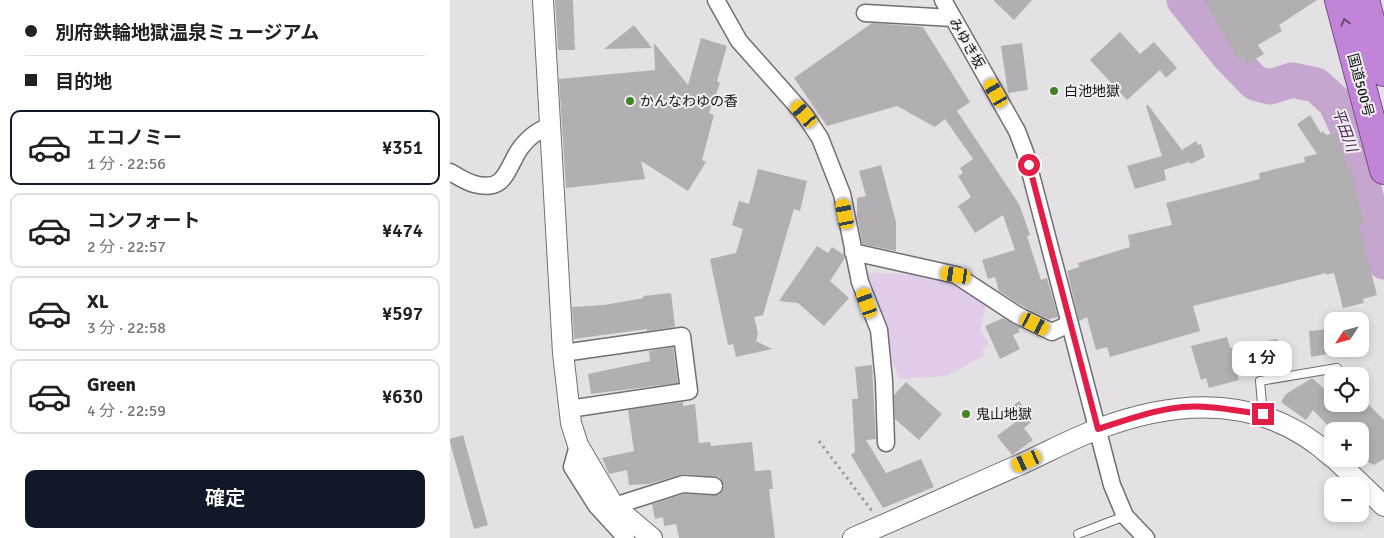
<!DOCTYPE html>
<html lang="ja">
<meta charset="utf-8">
<style>
:root{--surface:#fff;--page:#f2f2f2;--text:#222;--muted:#767676;--line:#e0e0e0;--accent:#111827}
body{margin:0;font-family:Signika,"Noto Sans JP",sans-serif;background:var(--page);color:var(--text);height:100vh;display:flex;flex-direction:column;font-size:19px;white-space:nowrap}
*{box-sizing:border-box;margin:0}
p{font-size:16px;color:var(--muted)}
.icon{flex:none;width:28px;height:28px;fill:none;stroke:currentColor;stroke-width:2;stroke-linecap:round;stroke-linejoin:round}
.map{position:relative;flex:1;overflow:hidden}
.drawer{display:flex;flex-direction:column;background:var(--surface);width:450px}
.drawer>*{flex:none}
.guide{display:grid;align-content:center;height:110px;padding:0 25px;background:var(--surface)}
.needle{width:32px;rotate:234deg}
.controls{position:absolute;left:874px;top:312px;display:grid;gap:10px}
.controls a{display:grid;place-items:center;width:45px;height:45px;border-radius:10px;background:var(--surface);box-shadow:0 2px 8px #0003;font-size:25px}
.end{position:absolute;width:22px;height:22px;margin:-11px;border:6px solid #e11d48;background:#fff;box-shadow:0 0 0 2px #fff}
.from{border-radius:50%}
.bubble{position:absolute;height:35px;border-radius:10px;background:var(--surface);box-shadow:0 2px 8px #0003;font-size:16px;font-weight:600;line-height:35px;text-align:center}
.car{position:absolute;width:15px;height:30px;margin:-15px -8px;border-radius:6px;box-shadow:0 0 4px 1px #0007;background:linear-gradient(#f5c518 24%,#345 0 40%,#f5c518 0 76%,#345 0 86%,#f5c518 0)}
.guide b{display:flex;align-items:center;gap:18px;height:48px;font-size:19px}
.guide b+b{border-top:1px solid var(--line)}
.guide i{width:12px;height:12px;background:var(--text)}
ul{padding:0;list-style:none}
li{display:flex;align-items:center;gap:15px;height:75px;margin:0 10px 8px;padding:0 15px;border:2px solid var(--line);border-radius:10px}
li div{flex:1}
li b{display:block;font-size:19px}
li em{font-style:normal;font-weight:600}
li.on{border-color:var(--accent)}
li>.icon{width:45px;height:45px;stroke-width:1.5}
.primary-button{display:flex;gap:10px;margin-top:auto;padding:10px 25px}
.primary-button a{flex:1;height:58px;border-radius:10px;background:var(--accent);color:#fff;font-size:20px;font-weight:600;line-height:58px;text-align:center}
main{display:flex;flex:1;min-height:0}
.map>svg:first-child{display:block}
.green{fill:#e1cce9}
.lines{fill:none;stroke-linecap:round;stroke-linejoin:round}
.river{stroke:#c4a6ce;stroke-width:35}
.building{fill:#b1afb2}
.service-casing{stroke:#716f71;stroke-width:10}
.minor-casing{stroke:#716f71;stroke-width:19}
.tertiary-casing{stroke:#716f71;stroke-width:22}
.trunk-casing{stroke:#7a498b;stroke-width:30}
.path{stroke:#9c9a9c;stroke-width:3;stroke-dasharray:2.5 4;stroke-linecap:butt}
.service{stroke:#fff;stroke-width:8}
.minor{stroke:#fff;stroke-width:16}
.tertiary{stroke:#fff;stroke-width:20}
.trunk{stroke:#c284d6;stroke-width:28}
.oneway{stroke:#6a4b74}
.route{stroke:#e11d48;stroke-width:6}
.poi-dot{fill:#438324;stroke:#f1eff2;stroke-width:2}
.labels{text-anchor:middle;stroke-width:4;stroke-linejoin:round;paint-order:stroke}
.street-label{font-size:14px;fill:#121213;stroke:#f1eff2}
.poi-label{font-size:14px;fill:#121213;stroke:#f1eff2;text-anchor:start}
.water-label{font-size:15px;font-style:italic;fill:#451f51;stroke:#f1eff2}
</style>
<main>
<section class="drawer">
<div class="guide">
<b><i class="from"></i>別府鉄輪地獄温泉ミュージアム</b>
<b><i></i>目的地</b>
</div>
<ul>
<li class="on"><svg class="icon" aria-label="car" viewBox="0 0 24 24"><path d="M5 17H2v-5l4-1 3-4h7l3 4 3 1v5h-3M9 17h6M6 11h13"/><circle cx="7" cy="17" r="2"/><circle cx="17" cy="17" r="2"/></svg><div><b>エコノミー</b><p>1 分 · 22:56</p></div><em>¥351</em></li>
<li><svg class="icon" aria-label="car" viewBox="0 0 24 24"><path d="M5 17H2v-5l4-1 3-4h7l3 4 3 1v5h-3M9 17h6M6 11h13"/><circle cx="7" cy="17" r="2"/><circle cx="17" cy="17" r="2"/></svg><div><b>コンフォート</b><p>2 分 · 22:57</p></div><em>¥474</em></li>
<li><svg class="icon" aria-label="car" viewBox="0 0 24 24"><path d="M5 17H2v-5l4-1 3-4h7l3 4 3 1v5h-3M9 17h6M6 11h13"/><circle cx="7" cy="17" r="2"/><circle cx="17" cy="17" r="2"/></svg><div><b>XL</b><p>3 分 · 22:58</p></div><em>¥597</em></li>
<li><svg class="icon" aria-label="car" viewBox="0 0 24 24"><path d="M5 17H2v-5l4-1 3-4h7l3 4 3 1v5h-3M9 17h6M6 11h13"/><circle cx="7" cy="17" r="2"/><circle cx="17" cy="17" r="2"/></svg><div><b>Green</b><p>4 分 · 22:59</p></div><em>¥630</em></li>
</ul>
<div class="primary-button"><a>確定</a></div>
</section>
<div class="map">
<svg width="934" height="538" viewBox="0 0 934 538">
<rect width="100%" height="100%" fill="#e4e1e4"/>
<path class="green" d="M412,273L465,274L513,288L536,305L530,330L539,344L532,350L534,355L497,376L449,379Z"/>
<g class="lines">
<path class="river" d="M734,0L778,55L805,83L820,87L842,80L866,85L885,102L898,130L934,262"/>
</g>
<path class="building" d="M105,0H123L125,50H108Z
M543,0H582L564,20Z
M754,0H867L829,25L832,31L808,45L814,54L797,64L793,57L788,60Z
M422,23L473,27L520,102L507,111L569,204L580,235L577,236L591,280L597,278L608,317L599,319L572,306L549,291L545,277L538,279L532,260L565,250L553,215L525,233L508,206L521,197L508,176L513,173L510,168L523,159L495,119L485,127L447,106L377,126L344,78Z
M184,25L202,48L154,49Z
M670,32L690,54L704,42L727,68L716,78L710,70L677,100L640,60Z
M251,38L277,46L267,81L270,83L259,113L264,115L252,160L256,162L238,191L191,161L195,179L116,188L109,79L205,70L204,43L238,85Z
M572,43L578,90L558,93L551,46Z
M698,105L732,150L746,141L748,145L751,144L755,157L741,164L739,162L714,170L716,180L685,189L677,166L712,156L696,106Z
M860,115L871,133L873,131L876,135L887,132L897,166L900,165L914,224L909,225L927,295L913,299L914,303L893,308L884,273L876,275V273L743,306L750,331L660,357L657,347L646,350L637,317L629,321L617,271L629,267L628,263L680,247L678,235L722,225L716,203L810,179L809,173L855,162L854,157L867,154L847,124Z
M431,165L446,222V251L412,244L407,217V198L416,196L409,171Z
M308,169L357,181L350,211L344,209L313,315L304,317L308,333L306,341L322,349L286,357L283,344L278,345L260,259L286,253L293,229L282,225L289,201L299,204Z
M367,246L378,253L382,247L394,255L395,258L380,281L399,298L374,326L348,303L329,301Z
M221,293L225,327L197,331V329L124,339L122,307L154,305L194,298L193,296Z
M553,318L571,328L568,329L570,332L563,335L570,349L550,359L535,326Z
M882,329V353L861,357L859,331Z
M777,337L780,348L827,339L832,362L786,370L789,380L759,388L756,378L751,380L741,346Z
M223,347L228,383L141,394L138,374L200,361L199,351Z
M422,365L426,439L416,440L436,473L471,459L484,487L433,508L401,455L405,452L402,399H408L405,367Z
M862,378L882,396V404H918L934,420V459L924,465L914,460L912,462L909,459L910,431H883L863,410L856,420L831,402L836,394Z
M456,382L492,414L469,440L445,419L444,395Z
M569,401L584,420L574,428L583,440L562,455L547,436L567,421L558,410Z
M233,402V406L245,404L249,443L260,442L261,446L302,442L305,471L321,470L323,489H319L325,538H229L226,524L214,526L213,517L205,519L202,504L234,494L269,495L274,486L269,477L233,474L199,484L179,485L177,470L159,474L152,458L184,451L178,410Z
M13,435L38,525L24,529L0,442V439Z"/>
<g class="lines">
<defs>
<path id="service" d="M813,415L810,381L887,368
M628,534L675,516"/>
<path id="minor" d="M266,0L289,41L354,114L370,138L392,194L410,282L429,330L434,381L436,443
M493,0L567,131L575,152L662,485L675,516L696,538
M415,13L503,18
M0,172C7,176 16,182 24,184C50,191 54,178 64,159C71,144 84,132 99,126
M403,252L506,275L567,315L602,332L619,324
M113,353L232,336L239,391L119,409
M128,445L122,467L146,505L176,538
M164,506L233,484L264,486"/>
<path id="tertiary" d="M93,0L113,353L121,423L128,445L164,506L202,538
M885,459L934,506
M403,538C459,514 514,489 569,465C596,453 621,439 648,429C730,398 814,395 882,457"/>
<path id="trunk" d="M889,0L934,170
M915,0L934,72"/>
</defs>
<use href="#service" class="service-casing"/>
<use href="#minor" class="minor-casing"/>
<use href="#tertiary" class="tertiary-casing"/>
<use href="#trunk" class="trunk-casing"/>
<path class="path" d="M369,441L422,511"/>
<use href="#service" class="service"/>
<use href="#minor" class="minor"/>
<use href="#tertiary" class="tertiary"/>
<use href="#trunk" class="trunk"/>
</g>
<defs><path id="oneway-chevron" d="M-2-3.5L2.5 0L-2 3.5" fill="none" stroke-width="1.6" stroke-linecap="round" stroke-linejoin="round" transform="scale(1.25)"/></defs>
<use class="oneway" href="#oneway-chevron" transform="translate(895 22) rotate(-105)"/>
<g class="lines">
<path class="route" d="M579,165L648,429C676,420 703,410 733,407C760,405 787,411 813,414"/>
</g>
<g class="poi-dot">
<circle cx="604" cy="91" r="5"/>
<circle cx="180" cy="101" r="5"/>
<circle cx="516" cy="414" r="5"/>
</g>
<g class="labels">
<g class="street-label">
<text transform="translate(517 43) rotate(60)" y="5">みゆき坂</text>
<text transform="translate(911 85) rotate(75)" y="5">国道500号</text>
</g>
<g class="poi-label">
<text x="614" y="96">白池地獄</text>
<text x="190" y="106">かんなわゆの香</text>
<text x="526" y="419">鬼山地獄</text>
</g>
<g class="water-label">
<text transform="translate(895 130) rotate(70)" y="5">平田川</text>
</g>
</g>
</svg>
<div class="controls">
<a><svg class="needle" viewBox="-14 -14 28 28"><path d="M0-13l5 13h-10z" fill="#e53935"/><path d="M0 13l5-13h-10z" fill="#767676"/></svg></a>
<a><svg class="icon" aria-label="locate" viewBox="0 0 24 24"><circle cx="12" cy="12" r="6"/><path d="M12 2v4M12 18v4M2 12h4M18 12h4"/></svg></a>
<a>+</a>
<a>−</a>
</div>
<i class="end from" style="left:579px;top:165px"></i>
<i class="end" style="left:813px;top:414px"></i>
<div class="bubble" style="left:782px;top:341px;width:60px">1 分</div>
<i class="car" style="left:546px;top:93px;rotate:330deg"></i>
<i class="car" style="left:354px;top:114px;rotate:319deg"></i>
<i class="car" style="left:395px;top:214px;rotate:349deg"></i>
<i class="car" style="left:506px;top:275px;rotate:279deg"></i>
<i class="car" style="left:417px;top:303px;rotate:341deg"></i>
<i class="car" style="left:585px;top:324px;rotate:117deg"></i>
<i class="car" style="left:577px;top:461px;rotate:246deg"></i>
</div>
</main>
